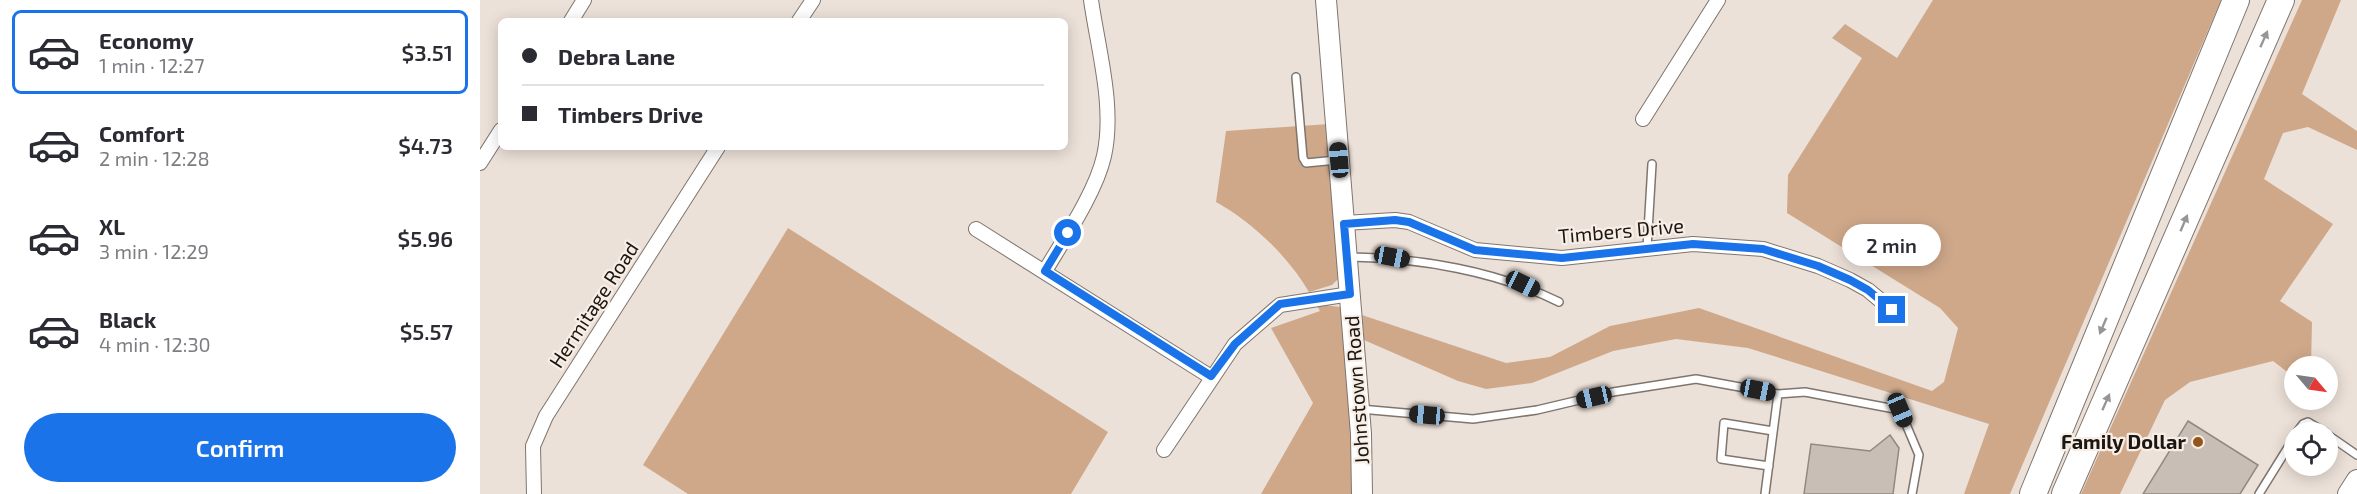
<!DOCTYPE html>
<meta charset="utf-8">
<style>
:root{--surface:#fff;--page:#f2f2f3;--text:#2b2b33;--muted:#7c7c81;--line:#e1e1e2;--accent:#1a73e8}
body{margin:0;font-family:"Exo 2",sans-serif;background:var(--page);color:var(--text);height:100vh;display:flex;flex-direction:column;font-size:22px;white-space:nowrap}
*{box-sizing:border-box;margin:0}
p{font-size:20px;color:var(--muted)}
.icon{flex:none;width:33px;height:33px;fill:none;stroke:currentColor;stroke-width:2;stroke-linecap:round;stroke-linejoin:round}
.map{position:relative;flex:1;overflow:hidden}
.drawer{display:flex;flex-direction:column;background:var(--surface);width:480px}
.drawer>*{flex:none}
.hud{position:absolute;left:18px;top:18px;width:570px;height:132px;border-radius:9px;box-shadow:0 3px 15px #0003;display:grid;align-content:center;height:132px;padding:0 24px;background:var(--surface)}
.needle{width:39px;rotate:119deg}
.tools{position:absolute;left:1804px;top:356px;display:grid;gap:12px}
.tools a{display:grid;place-items:center;width:54px;height:54px;border-radius:50%;background:var(--surface);box-shadow:0 3px 15px #0003;font-size:30px}
.end{position:absolute;width:27px;height:27px;margin:-14px;border:8px solid #1a73e8;background:#fff;box-shadow:0 0 0 3px #fff}
.from{border-radius:50%}
.bubble{position:absolute;height:42px;border-radius:21px;background:var(--surface);box-shadow:0 3px 15px #0003;font-size:20px;font-weight:600;line-height:42px;text-align:center}
.car{position:absolute;width:18px;height:36px;margin:-18px -9px;border-radius:8px;box-shadow:0 0 4px 2px #0007;background:linear-gradient(#222 24%,#8ab4d8 0 40%,#222 0 76%,#8ab4d8 0 86%,#222 0)}
.hud b{display:flex;align-items:center;gap:21px;height:57px;font-size:22px}
.hud b+b{border-top:2px solid var(--line)}
.hud i{width:15px;height:15px;background:var(--text)}
ul{padding:10px 0 0;list-style:none}
li{display:flex;align-items:center;gap:18px;height:84px;margin:0 12px 9px;padding:0 12px;border:3px solid transparent;border-radius:9px}
li div{flex:1}
li b{display:block;font-size:22px}
li em{font-style:normal;font-weight:600}
li.current{border-color:var(--accent)}
li>.icon{width:54px;height:54px;stroke-width:1.5}
.cta{display:flex;gap:12px;margin-top:auto;padding:12px 24px}
.cta a{flex:1;height:69px;border-radius:36px;background:var(--accent);color:#fff;font-size:24px;font-weight:600;line-height:69px;text-align:center}
main{display:flex;flex:1;min-height:0}
.map>svg:first-child{display:block}
.green{fill:#cfa88a}
.building{fill:#c9beb6;stroke:#938881;stroke-width:1.5}
.lines{fill:none;stroke-linecap:round;stroke-linejoin:round}
.service-casing{stroke:#7f756d;stroke-width:10}
.minor-casing{stroke:#7f756d;stroke-width:16}
.secondary-casing{stroke:#7f756d;stroke-width:22}
.motorway-casing{stroke:#7f756d;stroke-width:28}
.service{stroke:#fff;stroke-width:7}
.minor{stroke:#fff;stroke-width:14}
.secondary{stroke:#fff;stroke-width:20}
.motorway{stroke:#fff;stroke-width:26}
.oneway{fill:#989695}
.route{stroke:#1a73e8;stroke-width:8}
.poi-dot{fill:#93561a;stroke:#f9eee5;stroke-width:2}
.labels{text-anchor:middle;stroke-width:4.5;stroke-linejoin:round;paint-order:stroke}
.street-label{font-size:20px;fill:#191613;stroke:#f9eee5}
.poi-label{font-size:20px;font-weight:bold;fill:#191613;stroke:#f9eee5;text-anchor:end}
</style>
<main>
<section class="drawer">
<ul>
<li class="current"><svg class="icon" aria-label="car" viewBox="0 0 24 24"><path d="M5 17H2v-5l4-1 3-4h7l3 4 3 1v5h-3M9 17h6M6 11h13"/><circle cx="7" cy="17" r="2"/><circle cx="17" cy="17" r="2"/></svg><div><b>Economy</b><p>1 min · 12:27</p></div><em>$3.51</em></li>
<li><svg class="icon" aria-label="car" viewBox="0 0 24 24"><path d="M5 17H2v-5l4-1 3-4h7l3 4 3 1v5h-3M9 17h6M6 11h13"/><circle cx="7" cy="17" r="2"/><circle cx="17" cy="17" r="2"/></svg><div><b>Comfort</b><p>2 min · 12:28</p></div><em>$4.73</em></li>
<li><svg class="icon" aria-label="car" viewBox="0 0 24 24"><path d="M5 17H2v-5l4-1 3-4h7l3 4 3 1v5h-3M9 17h6M6 11h13"/><circle cx="7" cy="17" r="2"/><circle cx="17" cy="17" r="2"/></svg><div><b>XL</b><p>3 min · 12:29</p></div><em>$5.96</em></li>
<li><svg class="icon" aria-label="car" viewBox="0 0 24 24"><path d="M5 17H2v-5l4-1 3-4h7l3 4 3 1v5h-3M9 17h6M6 11h13"/><circle cx="7" cy="17" r="2"/><circle cx="17" cy="17" r="2"/></svg><div><b>Black</b><p>4 min · 12:30</p></div><em>$5.57</em></li>
</ul>
<div class="cta"><a>Confirm</a></div>
</section>
<div class="map">
<svg width="1877" height="494" viewBox="0 0 1877 494">
<rect width="100%" height="100%" fill="#ece1d8"/>
<path class="green" d="M1453,0H1741L1530,494H1484L1509,424L1268,348L1196,339L1133,351L1052,383L1006,389L978,381L884,340L882,315L1026,363L1070,357L1130,326L1219,308L1452,391L1464,382L1478,328L1460,308L1307,213L1308,175L1382,58L1352,38L1365,24L1417,58Z
M1822,0H1861L1822,94L1877,131V150L1828,127L1803,133L1784,179L1853,224L1800,301L1832,322L1831,366H1815V378L1793,361L1710,382L1685,400L1640,494H1601Z
M849,124L858,279L852,285L829,292C808,256 772,222 736,202L746,131Z
M308,228L628,432L591,494H208L163,465Z
M836,304L860,307L863,315L876,494H781L833,403L791,328L840,311Z"/>
<path class="building" d="M1708,421L1778,465L1760,494H1663Z
M1410,435L1419,448L1413,494H1324L1331,444L1390,451Z"/>
<g class="lines">
<defs>
<path id="service" d="M816,77L823,158L826,163L857,160
M1167,248L1172,164
M870,257C940,258 1016,271 1079,302
M880,409L993,419L1057,410L1133,392L1216,379L1298,394
M1817,432L1823,424L1828,422L1845,432
M1848,435L1877,455
M1289,466L1241,459L1244,423L1293,431
M1285,494L1298,394L1325,392L1420,410L1439,455L1432,494
M1779,494L1815,436"/>
<path id="minor" d="M91,21L104,0
M319,21L333,0
M1163,119L1238,0
M0,163L21,130
M864,223L915,220L929,222L995,250L1082,258L1213,244L1283,249L1338,266L1370,280L1388,290L1412,310
M496,229L731,377
M565,271C584,239 616,192 624,156C635,107 618,49 611,0
M684,450L755,344L800,305L870,294
M54,494L53,446L66,416L238,147"/>
<path id="secondary" d="M846,0L881,434L882,494
M1868,494L1877,480"/>
<path id="motorway" d="M1553,494L1756,0
M1585,494L1801,0"/>
</defs>
<use href="#service" class="service-casing"/>
<use href="#minor" class="minor-casing"/>
<use href="#secondary" class="secondary-casing"/>
<use href="#motorway" class="motorway-casing"/>
<use href="#service" class="service"/>
<use href="#minor" class="minor"/>
<use href="#secondary" class="secondary"/>
<use href="#motorway" class="motorway"/>
</g>
<defs><path id="oneway-solid" d="M-6-.8H1V-3.2L6.5 0L1 3.2V.8H-6Z" transform="scale(1.5)"/></defs>
<g class="oneway">
<use href="#oneway-solid" transform="translate(1784 39) rotate(-66)"/>
<use href="#oneway-solid" transform="translate(1704 223) rotate(-67)"/>
<use href="#oneway-solid" transform="translate(1623 326) rotate(113)"/>
<use href="#oneway-solid" transform="translate(1626 402) rotate(-66)"/>
</g>
<g class="lines">
<path class="route" d="M588,233L565,271L731,376L755,344L800,304L870,294L864,224L915,220L929,222L995,250L1082,258L1213,244L1283,249L1338,266L1370,280L1388,290L1412,310"/>
</g>
<circle class="poi-dot" cx="1718" cy="442" r="6"/>
<g class="labels">
<g class="street-label">
<text transform="translate(1141 231) rotate(-5)" y="7">Timbers Drive</text>
<text transform="translate(114 305) rotate(-57)" y="7">Hermitage Road</text>
<text transform="translate(877 390) rotate(-94)" y="7">Johnstown Road</text>
</g>
<g class="poi-label">
<text x="1706" y="449">Family Dollar</text>
</g>
</g>
</svg>
<div class="tools">
<a><svg class="needle" viewBox="-14 -14 28 28"><path d="M0-13l5 13h-10z" fill="#e53935"/><path d="M0 13l5-13h-10z" fill="#7c7c81"/></svg></a>
<a><svg class="icon" aria-label="locate" viewBox="0 0 24 24"><circle cx="12" cy="12" r="6"/><path d="M12 2v4M12 18v4M2 12h4M18 12h4"/></svg></a>
</div>
<i class="end from" style="left:588px;top:233px"></i>
<i class="end" style="left:1412px;top:310px"></i>
<div class="bubble" style="left:1362px;top:224px;width:99px">2 min</div>
<i class="car" style="left:859px;top:160px;rotate:355deg"></i>
<i class="car" style="left:912px;top:257px;rotate:101deg"></i>
<i class="car" style="left:1043px;top:284px;rotate:116deg"></i>
<i class="car" style="left:1278px;top:390px;rotate:101deg"></i>
<i class="car" style="left:1114px;top:397px;rotate:257deg"></i>
<i class="car" style="left:1420px;top:410px;rotate:157deg"></i>
<i class="car" style="left:947px;top:415px;rotate:275deg"></i>
<div class="hud">
<b><i class="from"></i>Debra Lane</b>
<b><i></i>Timbers Drive</b>
</div>
</div>
</main>
